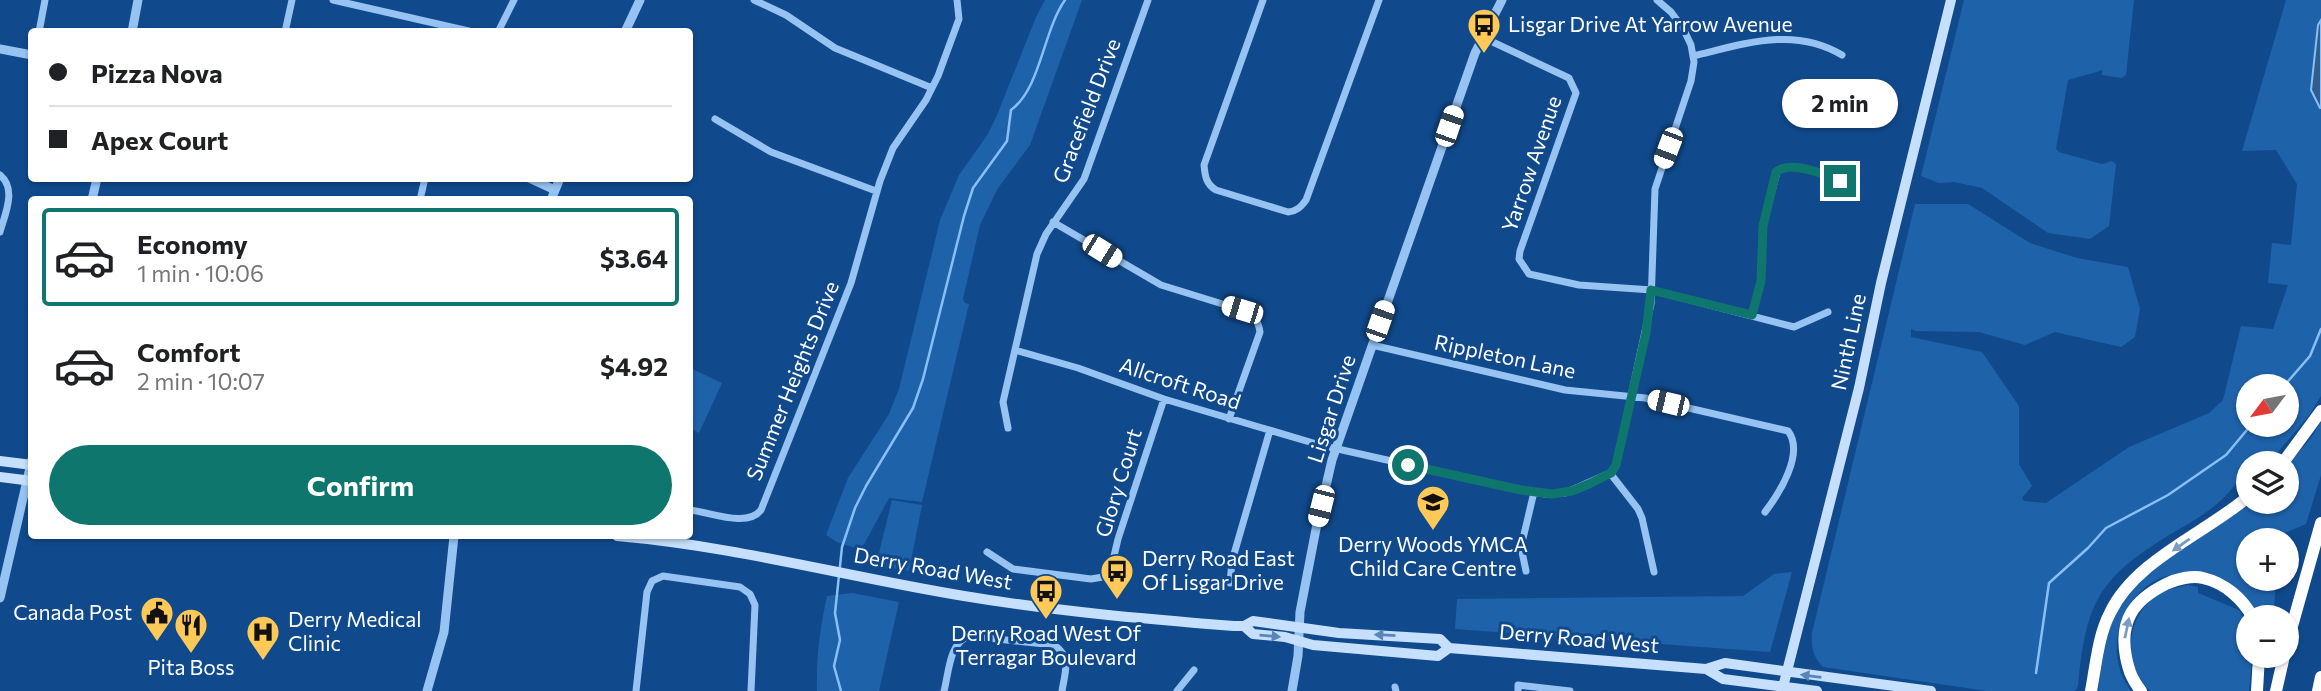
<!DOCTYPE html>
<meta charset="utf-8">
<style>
:root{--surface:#fff;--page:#f6f6f6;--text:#202124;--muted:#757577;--line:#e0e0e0;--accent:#0f766e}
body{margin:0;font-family:Commissioner,sans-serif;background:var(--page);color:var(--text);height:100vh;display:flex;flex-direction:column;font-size:26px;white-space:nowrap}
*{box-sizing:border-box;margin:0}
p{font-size:23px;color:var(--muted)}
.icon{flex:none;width:38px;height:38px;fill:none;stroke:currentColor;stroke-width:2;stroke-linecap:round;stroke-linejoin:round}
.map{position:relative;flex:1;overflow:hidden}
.sheet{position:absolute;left:28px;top:196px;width:665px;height:343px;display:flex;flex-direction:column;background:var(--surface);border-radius:7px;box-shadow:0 2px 5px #0004}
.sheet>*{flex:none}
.hud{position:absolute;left:28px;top:28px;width:665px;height:154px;border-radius:7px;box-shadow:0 2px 5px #0004;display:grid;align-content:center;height:154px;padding:0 21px;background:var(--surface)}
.needle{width:46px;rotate:238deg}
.controls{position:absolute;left:2236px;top:374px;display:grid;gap:14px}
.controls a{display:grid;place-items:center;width:63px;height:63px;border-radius:50%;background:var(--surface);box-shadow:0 2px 5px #0004;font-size:35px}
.end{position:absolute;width:32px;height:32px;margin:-16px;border:9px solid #0f766e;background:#fff;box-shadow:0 0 0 4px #fff}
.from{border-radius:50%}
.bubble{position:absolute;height:49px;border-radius:24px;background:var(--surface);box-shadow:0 2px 5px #0004;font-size:23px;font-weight:700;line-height:49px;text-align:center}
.car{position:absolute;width:21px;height:42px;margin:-21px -10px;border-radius:9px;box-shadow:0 0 5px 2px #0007;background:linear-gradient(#fff 24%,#345 0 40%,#fff 0 76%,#345 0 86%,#fff 0)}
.hud b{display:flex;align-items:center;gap:24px;height:66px;font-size:26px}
.hud b+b{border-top:2px solid var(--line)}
.hud i{width:18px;height:18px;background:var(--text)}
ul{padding:12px 0 0;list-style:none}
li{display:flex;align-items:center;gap:21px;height:98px;margin:0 14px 10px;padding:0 7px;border:4px solid transparent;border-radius:7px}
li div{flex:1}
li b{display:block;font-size:26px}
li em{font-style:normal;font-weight:700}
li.on{border-color:var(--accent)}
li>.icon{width:63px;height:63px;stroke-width:1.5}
.button{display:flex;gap:14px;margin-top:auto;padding:14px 21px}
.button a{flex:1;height:80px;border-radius:42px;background:var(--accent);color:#fff;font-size:28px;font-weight:700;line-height:80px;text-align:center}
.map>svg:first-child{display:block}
.green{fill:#1e62aa;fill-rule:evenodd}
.water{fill:#315d8e;stroke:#88bff6;stroke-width:2}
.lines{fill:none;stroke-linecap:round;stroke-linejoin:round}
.stream{stroke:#88bff6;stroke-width:2.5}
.minor{stroke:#97c3f2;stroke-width:7}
.tertiary{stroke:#97c3f2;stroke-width:9}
.secondary{stroke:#c6dffc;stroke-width:10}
.motorway{stroke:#fff;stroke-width:12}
.oneway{fill:#7c9bc0}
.oneway2{fill:#5986b9}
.route{stroke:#0f766e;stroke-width:9}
.labels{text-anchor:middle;stroke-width:6;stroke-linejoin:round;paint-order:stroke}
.poi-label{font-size:21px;fill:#fff;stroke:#104a8c;text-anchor:start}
.street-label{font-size:21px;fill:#fff;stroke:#104a8c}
</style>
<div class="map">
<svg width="2321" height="691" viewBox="0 0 2321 691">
<rect width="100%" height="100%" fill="#104a8c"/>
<path class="green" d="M1045,0H1082L1030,145L998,188L980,225L963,299L965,303L969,304L922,502L889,498L861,550L837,542L826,535L848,478L889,414L899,389L940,220L959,175L988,134L997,115L1036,17Z
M1964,0H2134L2126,75L2122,78L2102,75V69L2100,71L2068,80L2056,149L2059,152L2102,164L2112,161L2116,164L2109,226L2090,239L2048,233L1982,188L1954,182L1939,183L1921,176Z
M2286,0H2321V20L2318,25L2311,90L2321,108V396L2310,414L2269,463L2249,464V469C2238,479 2231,492 2220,501C2204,516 2184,526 2166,537C2096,580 2086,606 2078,686L2075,691H1987L1823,667C1813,657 1811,647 1812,633L1915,204H1968L2030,243L2077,258L2128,267L2140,309L2135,337L2121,347L2055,332L2025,345L1979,332L1916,331L1911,329V337L1982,352L2019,406V464L2032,486L2022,498L2024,501L2046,503L2129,447L2209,413L2223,400L2241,326L2273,329L2288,285L2268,283L2272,243L2291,245L2297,184L2276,150L2242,151ZM2249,387H2287V425H2249Z
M690,368L722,383L699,433L690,428Z
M2321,422V475L2306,524L2278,536L2277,541H2249V579H2276L2274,610L2282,614L2281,618H2257C2253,611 2248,601 2242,595C2236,589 2221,586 2213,583C2204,580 2191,572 2182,573C2125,578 2098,647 2131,691H2098C2101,673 2101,654 2105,637C2122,570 2202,543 2249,502H2287V466L2311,438Z
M892,500L922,505L909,571L876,565Z
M1792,572L1770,652L1455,629L1457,599L1743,596L1774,574Z
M2187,585L2198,587V593L2239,610L2249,631V656H2252L2249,691H2150C2120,661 2126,609 2166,590C2172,588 2181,587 2187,585Z
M852,593L899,602L879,691H817C816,658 820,628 827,596Z"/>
<path class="water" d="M2321,20V108H2320L2311,90L2318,25Z"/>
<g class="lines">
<path class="stream" d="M2283,387L2310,356L2321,329
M2036,673L2049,583L2088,548L2106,528L2168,495L2226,455L2251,425
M841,691L834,666L840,640L835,613L842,547L855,508L866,486L913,408L923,379L964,216L973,188L1007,141L1011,110C1041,88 1043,31 1065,0"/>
<path class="minor" d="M333,0L473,32
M754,0L786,15L835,48L932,88
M1263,0L1204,165C1205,176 1206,184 1216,190L1288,212C1297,211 1301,207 1306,200L1379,0
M39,32L45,0
M285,32L292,0
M498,32L514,0
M1482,37L1569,78L1576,93L1520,251L1519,259L1529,274L1579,285L1652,290L1794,327L1828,312
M1693,56C1744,44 1794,26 1842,55
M715,119L771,152L876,191
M0,175C17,189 5,214 0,232
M157,200H164
M420,200L425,178
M1053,222L1161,285L1242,310C1253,316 1258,319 1260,332L1229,419
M1752,315L1761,281L1763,225L1777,172C1793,158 1836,179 1853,187
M1372,345L1565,390L1645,398L1788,431C1805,453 1779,494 1765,512
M1015,350L1078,368L1164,399L1320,445L1521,490L1545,494L1565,493L1610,473L1616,465L1651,304L1655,189L1691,81L1694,62L1691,45L1683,28L1671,12L1657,0
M1008,428L1003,402L1037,254L1046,234L1084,179L1148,0
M1610,473L1638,509L1642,518L1654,572
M690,510C710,512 747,528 761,510L851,283L880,181L893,148L926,100L938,76L959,19L957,0
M987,552L1013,569L1091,579L1103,577L1111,569L1118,539L1164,399
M1526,571L1521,547L1534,492
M1230,583L1232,561L1270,430
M1395,687L1396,691
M636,691L647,592L652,581L663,576L740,587L750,594L755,605L751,691
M944,691C949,672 949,643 969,636L1054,645C1072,657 1065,672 1062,691
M1177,691L1194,670
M1518,691V685L1570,691"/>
<path class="tertiary" d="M132,32L138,0
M625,32L640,0
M0,49L32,55
M529,178L555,190
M92,200L97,178
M551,200L560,178
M0,598L32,459
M427,691L444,632L454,536
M1292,691L1298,656L1300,612L1316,529L1332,460L1475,53L1502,0"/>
<path class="secondary" d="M0,461L32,465
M0,477L32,481
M617,536C734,546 848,577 964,596C1054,611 1144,619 1234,626H1244L1253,621L1339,633L1440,639L1449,648L1706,669L1725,663L1931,691
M1244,626L1253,634L1285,637L1313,645L1438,656L1449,648
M1706,669L1723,679L1817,691
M1782,691L1859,388L1881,283L1951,0"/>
<path class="motorway" d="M2282,464L2321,411
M2287,644L2321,523
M2091,691C2096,665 2098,636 2110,613C2135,560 2206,533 2249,496
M2141,691C2132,679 2129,672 2126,657C2119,620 2134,600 2166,584C2176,579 2193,575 2203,578C2225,583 2243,599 2253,618
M2257,691L2259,656
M2276,691L2284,656
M2318,691L2321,677"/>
</g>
<defs><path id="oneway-solid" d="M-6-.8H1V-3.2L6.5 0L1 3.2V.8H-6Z" transform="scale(1.75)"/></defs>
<g class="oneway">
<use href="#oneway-solid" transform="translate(2181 545) rotate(145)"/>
<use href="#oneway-solid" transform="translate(2127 628) rotate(-78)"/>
</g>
<g class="oneway2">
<use href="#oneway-solid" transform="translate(1385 635) rotate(-177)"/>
<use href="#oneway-solid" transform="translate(1270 636) rotate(5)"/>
<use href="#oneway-solid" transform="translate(1811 676) rotate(-173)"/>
</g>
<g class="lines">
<path class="route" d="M1408,465L1521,490L1552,494L1572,491L1589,484L1611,473L1616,465L1646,333L1651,290L1752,315L1761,281L1763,226L1776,172C1790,160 1825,174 1840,181"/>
</g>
<defs>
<symbol id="bus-pin" viewBox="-11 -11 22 30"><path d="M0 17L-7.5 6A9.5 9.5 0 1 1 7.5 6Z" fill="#ffc958" stroke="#104a8c"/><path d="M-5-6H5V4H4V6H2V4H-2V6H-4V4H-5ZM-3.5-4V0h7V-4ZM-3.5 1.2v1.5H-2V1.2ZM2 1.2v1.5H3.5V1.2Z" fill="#111"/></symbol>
<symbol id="school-pin" viewBox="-11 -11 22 30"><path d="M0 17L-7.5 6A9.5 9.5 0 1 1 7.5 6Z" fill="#ffc958" stroke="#104a8c"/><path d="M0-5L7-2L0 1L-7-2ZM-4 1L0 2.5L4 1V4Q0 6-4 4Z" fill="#111"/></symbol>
<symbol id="civic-pin" viewBox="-11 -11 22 30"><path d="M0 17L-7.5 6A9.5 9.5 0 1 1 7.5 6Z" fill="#ffc958" stroke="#104a8c"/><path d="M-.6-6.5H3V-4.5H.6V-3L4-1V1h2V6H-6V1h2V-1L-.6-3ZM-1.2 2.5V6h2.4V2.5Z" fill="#111"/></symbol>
<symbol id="restaurant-pin" viewBox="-11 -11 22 30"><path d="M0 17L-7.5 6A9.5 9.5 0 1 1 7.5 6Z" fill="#ffc958" stroke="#104a8c"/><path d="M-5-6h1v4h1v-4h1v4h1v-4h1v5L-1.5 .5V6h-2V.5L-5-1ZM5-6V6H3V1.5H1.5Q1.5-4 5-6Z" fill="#111"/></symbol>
<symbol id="hospital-pin" viewBox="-11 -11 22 30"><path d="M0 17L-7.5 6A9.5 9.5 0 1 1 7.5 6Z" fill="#ffc958" stroke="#104a8c"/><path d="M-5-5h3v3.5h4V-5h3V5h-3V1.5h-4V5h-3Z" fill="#111"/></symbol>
</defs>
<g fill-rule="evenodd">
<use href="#bus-pin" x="1465" y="6" width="38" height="52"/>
<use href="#school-pin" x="1414" y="483" width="38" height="52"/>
<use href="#bus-pin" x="1098" y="552" width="38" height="52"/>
<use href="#bus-pin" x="1027" y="572" width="38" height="52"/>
<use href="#civic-pin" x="138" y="594" width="38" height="52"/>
<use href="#restaurant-pin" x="172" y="606" width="38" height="52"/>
<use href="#hospital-pin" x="244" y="613" width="38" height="52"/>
</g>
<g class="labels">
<g class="poi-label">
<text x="1508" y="32">Lisgar Drive At Yarrow Avenue</text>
<text x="1433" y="552" text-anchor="middle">Derry Woods YMCA<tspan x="1433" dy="24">Child Care Centre</tspan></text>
<text x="1142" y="566">Derry Road East<tspan x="1142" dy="24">Of Lisgar Drive</tspan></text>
<text x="132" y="620" text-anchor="end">Canada Post</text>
<text x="288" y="627">Derry Medical<tspan x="288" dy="24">Clinic</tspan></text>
<text x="1046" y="641" text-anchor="middle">Derry Road West Of<tspan x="1046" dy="24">Terragar Boulevard</tspan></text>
<text x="191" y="675" text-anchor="middle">Pita Boss</text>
</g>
<g class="street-label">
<text transform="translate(1087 111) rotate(-69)" y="7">Gracefield Drive</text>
<text transform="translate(1532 164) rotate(-71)" y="7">Yarrow Avenue</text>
<text transform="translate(1849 342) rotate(-78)" y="7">Ninth Line</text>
<text transform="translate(1505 357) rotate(12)" y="7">Rippleton Lane</text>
<text transform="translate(793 381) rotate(-68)" y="7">Summer Heights Drive</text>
<text transform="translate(1180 384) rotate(18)" y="7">Allcroft Road</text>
<text transform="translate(1332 409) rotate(-72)" y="7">Lisgar Drive</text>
<text transform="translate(1119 483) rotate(-73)" y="7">Glory Court</text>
<text transform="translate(933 569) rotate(10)" y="7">Derry Road West</text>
<text transform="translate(1579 639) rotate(5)" y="7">Derry Road West</text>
</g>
</g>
</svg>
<div class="controls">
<a><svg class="needle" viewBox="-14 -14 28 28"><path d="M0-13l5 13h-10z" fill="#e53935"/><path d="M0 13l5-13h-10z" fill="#757577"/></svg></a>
<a><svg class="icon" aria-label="layers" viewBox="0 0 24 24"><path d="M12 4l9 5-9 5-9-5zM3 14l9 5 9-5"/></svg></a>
<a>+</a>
<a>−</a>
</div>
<i class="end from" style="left:1408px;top:465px"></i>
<i class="end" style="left:1840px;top:181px"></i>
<div class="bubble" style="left:1782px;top:79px;width:116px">2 min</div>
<i class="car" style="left:1449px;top:126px;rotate:19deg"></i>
<i class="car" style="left:1668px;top:148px;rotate:201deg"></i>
<i class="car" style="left:1102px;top:251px;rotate:122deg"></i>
<i class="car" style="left:1242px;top:310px;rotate:287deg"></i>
<i class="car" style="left:1380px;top:321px;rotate:19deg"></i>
<i class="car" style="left:1668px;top:403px;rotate:283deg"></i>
<i class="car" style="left:1321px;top:506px;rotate:194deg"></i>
<div class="hud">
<b><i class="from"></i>Pizza Nova</b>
<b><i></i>Apex Court</b>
</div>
<section class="sheet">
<ul>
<li class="on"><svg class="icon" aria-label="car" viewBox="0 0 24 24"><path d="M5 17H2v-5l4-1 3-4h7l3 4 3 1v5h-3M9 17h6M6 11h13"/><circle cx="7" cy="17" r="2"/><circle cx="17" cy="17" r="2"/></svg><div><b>Economy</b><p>1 min · 10:06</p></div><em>$3.64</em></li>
<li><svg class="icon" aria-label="car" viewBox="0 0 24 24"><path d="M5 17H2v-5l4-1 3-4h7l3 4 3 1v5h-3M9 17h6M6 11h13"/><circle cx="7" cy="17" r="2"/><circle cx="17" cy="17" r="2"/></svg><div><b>Comfort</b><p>2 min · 10:07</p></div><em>$4.92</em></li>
</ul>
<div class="button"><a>Confirm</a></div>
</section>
</div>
